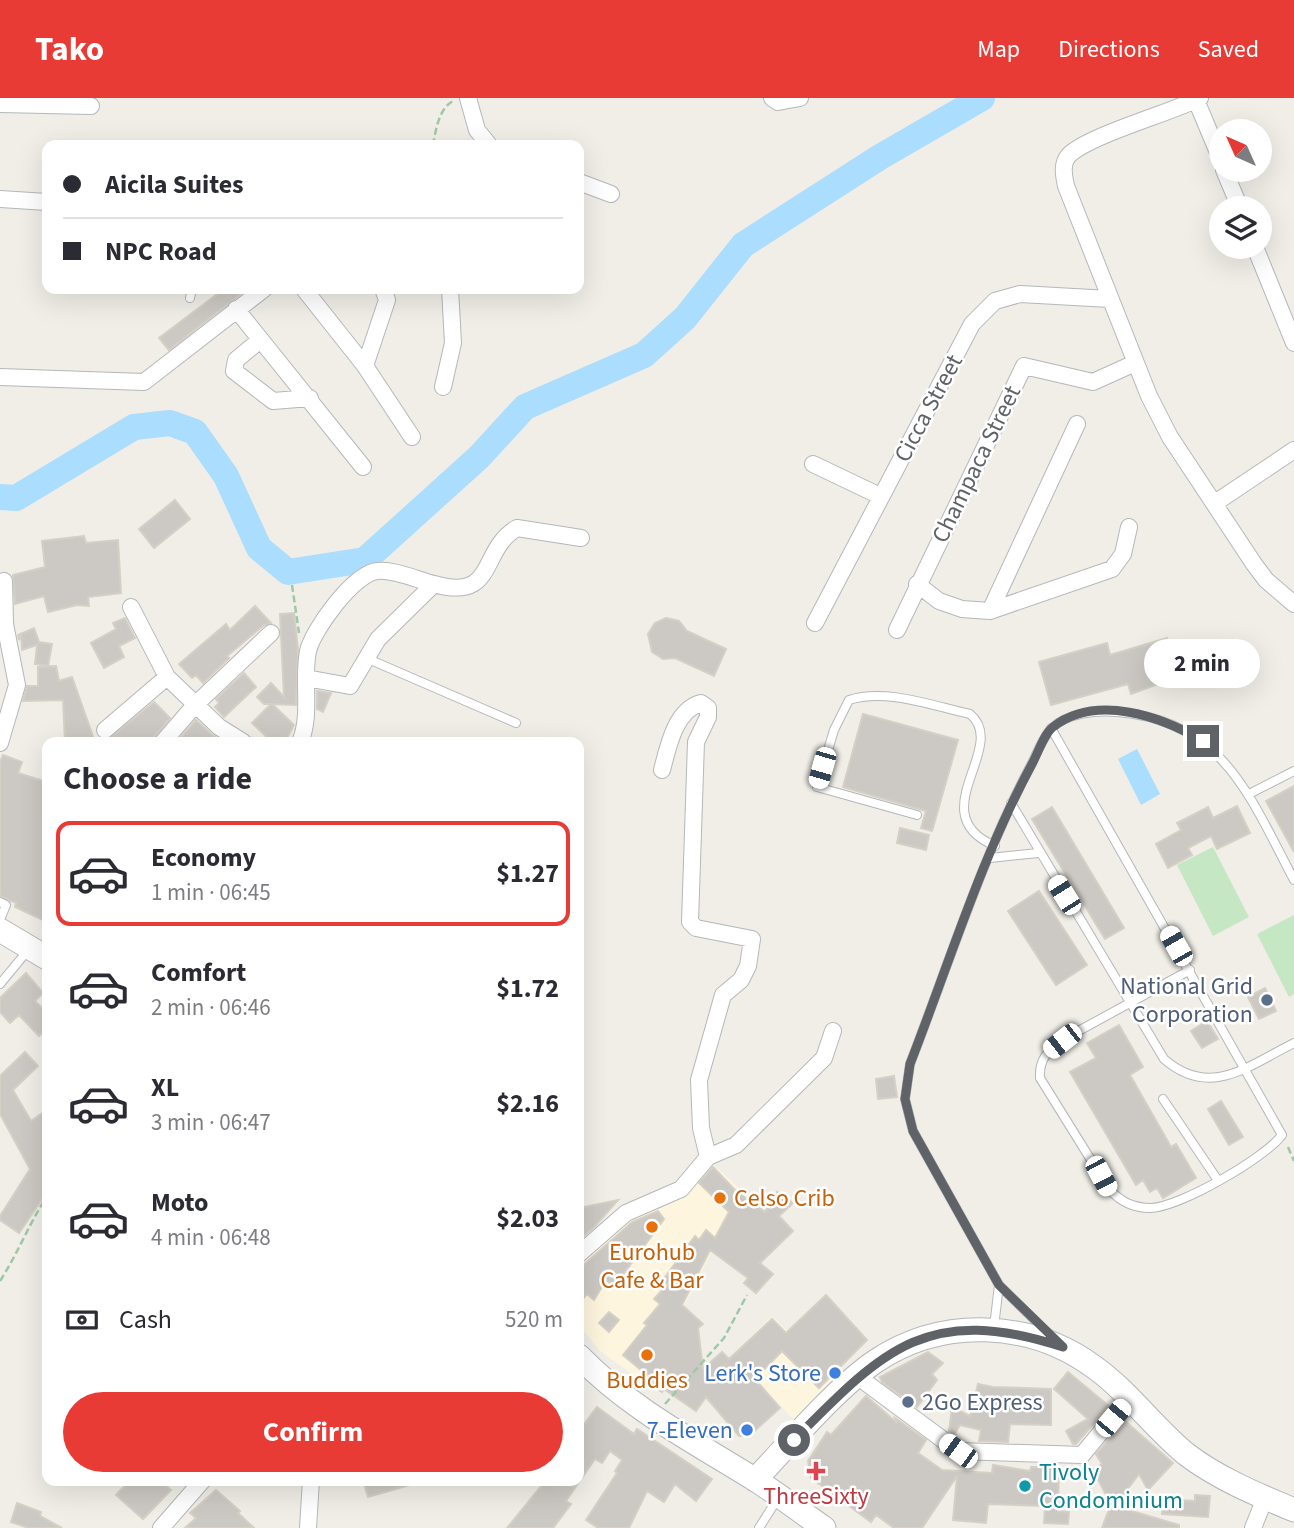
<!DOCTYPE html>
<meta charset="utf-8">
<style>
:root{--surface:#fff;--page:#f7f7f7;--text:#2b2b33;--muted:#7c7c81;--line:#e1e1e2;--accent:#e83b36}
body{margin:0;font-family:"Source Sans 3",sans-serif;background:var(--page);color:var(--text);height:100vh;display:flex;flex-direction:column;font-size:26px;white-space:nowrap}
*{box-sizing:border-box;margin:0}
p{font-size:23px;color:var(--muted)}
.icon{flex:none;width:38px;height:38px;fill:none;stroke:currentColor;stroke-width:2;stroke-linecap:round;stroke-linejoin:round}
.map{position:relative;flex:1;overflow:hidden}
.drawer{position:absolute;left:42px;top:639px;width:542px;height:749px;display:flex;flex-direction:column;background:var(--surface);border-radius:14px;box-shadow:0 7px 28px #0002}
.drawer>*{flex:none}
.guide{position:absolute;left:42px;top:42px;width:542px;height:154px;border-radius:14px;box-shadow:0 7px 28px #0002;display:grid;align-content:center;height:154px;padding:0 21px;background:var(--surface)}
.needle{width:46px;rotate:315deg}
.controls{position:absolute;left:1209px;top:21px;display:grid;gap:14px}
.controls a{display:grid;place-items:center;width:63px;height:63px;border-radius:50%;background:var(--surface);box-shadow:0 7px 28px #0002;font-size:35px}
.end{position:absolute;width:32px;height:32px;margin:-16px;border:9px solid #5f6367;background:#fff;box-shadow:0 0 0 4px #fff}
.from{border-radius:50%}
.bubble{position:absolute;height:49px;border-radius:24px;background:var(--surface);box-shadow:0 7px 28px #0002;font-size:23px;font-weight:700;line-height:49px;text-align:center}
.car{position:absolute;width:21px;height:42px;margin:-21px -10px;border-radius:9px;box-shadow:0 0 5px 2px #0007;background:linear-gradient(#fff 24%,#345 0 40%,#fff 0 76%,#345 0 86%,#fff 0)}
.guide b{display:flex;align-items:center;gap:24px;height:66px;font-size:26px}
.guide b+b{border-top:2px solid var(--line)}
.guide i{width:18px;height:18px;background:var(--text)}
ul{padding:0;list-style:none}
li{display:flex;align-items:center;gap:21px;height:105px;margin:0 14px 10px;padding:0 7px;border:4px solid transparent;border-radius:14px}
li div{flex:1}
li b{display:block;font-size:26px}
li em{font-style:normal;font-weight:700}
li.selected{border-color:var(--accent)}
li>.icon{width:63px;height:63px;stroke-width:1.5}
h2{padding:0 21px;font-size:32px;line-height:84px}
.pay{display:flex;align-items:center;gap:18px;height:77px;padding:0 21px;font-size:26px}
.pay p{margin-inline-start:auto}
.primary-button{display:flex;gap:14px;margin-top:auto;padding:14px 21px}
.primary-button a{flex:1;height:80px;border-radius:42px;background:var(--accent);color:#fff;font-size:28px;font-weight:700;line-height:80px;text-align:center}
header{display:flex;align-items:center;gap:42px;box-sizing:border-box;height:98px;padding:0 35px;background:var(--accent);color:#fff}
header strong{font-size:33px}
nav{display:flex;gap:38px;margin-inline-start:auto;font-size:24px}
.map>svg:first-child{display:block}
.commercial{fill:#fef5df}
.green{fill:#c6e7c4}
.water{fill:#aaddfe}
.lines{fill:none;stroke-linecap:round;stroke-linejoin:round}
.river{stroke:#aaddfe;stroke-width:26}
.building{fill:#ccc9c4;stroke:#d5d0c5;stroke-width:2}
.lane-casing{stroke:#b4b8bb;stroke-width:10}
.street-casing{stroke:#b4b8bb;stroke-width:18}
.secondary-casing{stroke:#b3b7bb;stroke-width:25}
.path{stroke:#9ec8a8;stroke-width:2.5;stroke-dasharray:7 3.5;stroke-linecap:butt}
.lane{stroke:#fff;stroke-width:8}
.street{stroke:#fff;stroke-width:16}
.secondary{stroke:#fff;stroke-width:23}
.route{stroke:#5f6367;stroke-width:9}
.service-dot{fill:#5c6f8a;stroke:#fff;stroke-width:2.5}
.food-dot{fill:#e8710a;stroke:#fff;stroke-width:2.5}
.shop-dot{fill:#3f7fe0;stroke:#fff;stroke-width:2.5}
.health-dot{fill:#e0444e;stroke:#fff;stroke-width:2.5}
.culture-dot{fill:#0f9aa8;stroke:#fff;stroke-width:2.5}
.labels{text-anchor:middle;stroke-width:5;stroke-linejoin:round;paint-order:stroke}
.street-label{font-size:24px;fill:#5f6367;stroke:#fff}
.service-label{font-size:24px;fill:#4e5e75;stroke:#fff;text-anchor:end}
.food-label{font-size:24px;fill:#c56008;stroke:#fff}
.shop-label{font-size:24px;fill:#366cbe;stroke:#fff;text-anchor:end}
.culture-label{font-size:24px;fill:#0d838f;stroke:#fff;text-anchor:start}
.health-label{font-size:24px;fill:#be3a42;stroke:#fff}
</style>
<header>
<strong>Tako</strong>
<nav><a>Map</a><a>Directions</a><a>Saved</a></nav>
</header>
<div class="map">
<svg width="1294" height="1430" viewBox="0 0 1294 1430">
<rect width="100%" height="100%" fill="#f0eee7"/>
<path class="commercial" d="M708,1062L749,1099L719,1139L674,1228L641,1282L600,1253L579,1227V1167L632,1114L662,1103Z
M772,1218L836,1282L795,1323L732,1257Z"/>
<path class="green" d="M1213,749L1249,819L1213,838L1177,767Z
M1294,817V896L1289,899L1257,836Z"/>
<path class="water" d="M1137,651L1160,696L1141,707L1118,661Z"/>
<g class="lines">
<path class="river" d="M0,399L16,400L134,329L170,325L195,334L226,378L259,450L288,474L365,462L479,359L525,309L644,257L685,220L743,147L880,59L982,0"/>
</g>
<path class="building" d="M224,191H247L169,252L159,240Z
M175,402L190,421L154,450L139,431Z
M84,438L86,445L118,442L121,495L88,499L89,508L77,507L48,514L44,498L15,506L13,477L45,469L42,443Z
M255,508L271,525L264,527L227,558L229,560L203,585L196,577L192,580L179,566L226,526L230,532Z
M294,515L298,551L296,607L272,606L294,627L285,644H272L252,625L271,606H264L257,599L271,585L284,599L280,516Z
M125,520L135,540L119,548L124,559L104,570L91,545L116,531L113,525Z
M666,520L679,523L687,533L726,551L714,578L675,560L663,561L652,554L648,536L655,525Z
M34,530L39,544L52,546L48,568L35,566L37,547L22,552L21,535L19,542L18,537Z
M1167,540L1178,579L1131,596L1128,586L1051,607L1039,564L1107,545L1110,557Z
M56,568L59,583L72,579L95,644H65L63,602L23,603L27,588H38V569Z
M244,575L256,589L224,619L215,609L219,605L216,601Z
M317,593L331,595L323,614L317,611Z
M154,604L170,620L150,644H105Z
M863,616L958,642L932,733L921,730L926,713L843,689Z
M196,622L212,637L223,644H177Z
M3,657L22,664L18,675L47,684V824L15,809L16,805L0,798V664Z
M1294,688V754L1266,703Z
M1237,708L1250,735L1217,751L1211,738L1188,750L1192,757L1168,770L1156,746L1181,732L1177,725L1208,709L1213,720Z
M1052,709L1124,830L1105,841L1032,721Z
M900,730L929,737L926,752L897,745Z
M1039,793L1087,867L1056,887L1008,813Z
M26,875L43,895L35,903L47,915V931L39,938L19,917L10,925L0,914V900Z
M1265,890L1276,913L1259,921L1248,899Z
M1207,923L1218,941L1202,950L1191,933Z
M1119,927L1143,969L1130,977L1171,1049L1176,1046L1196,1080L1163,1100L1157,1090L1150,1094L1143,1082L1136,1087L1070,974L1096,960L1087,945Z
M25,954L38,968L13,992L31,1023L47,1012V1094L19,1135L0,1122V1118L30,1071L0,1016V978Z
M894,978L897,999L878,1001L876,981Z
M1221,1003L1243,1039L1229,1047L1208,1011Z
M713,1069L736,1093L765,1114L777,1094L793,1105L779,1118L793,1133L760,1165L773,1176L756,1195L744,1185L748,1180L710,1152L682,1207L703,1226L698,1230L703,1271L722,1254L729,1261L772,1221L786,1235L826,1197L867,1242L819,1290L782,1253L755,1281L780,1310L749,1338H739L706,1299L696,1313L664,1291L662,1294L644,1282L647,1277L623,1257L647,1227L644,1225L660,1206L654,1201L668,1186L663,1182L695,1138L699,1142L706,1132L715,1140L729,1114L699,1085Z
M618,1102L595,1128L579,1142V1110Z
M658,1113L664,1121L614,1189L606,1182L594,1202L587,1196L579,1206V1171L632,1124Z
M609,1214L619,1222L609,1234L599,1225Z
M928,1254L943,1265L932,1276L937,1282L917,1309L882,1284L880,1279Z
M1068,1274L1109,1308L1076,1346H1073L1066,1333L1088,1321L1054,1291Z
M978,1286L993,1289L1051,1291V1327L1010,1326L1008,1344L979,1343L981,1332L960,1327L954,1337L949,1333L952,1309L970,1318Z
M866,1298L897,1325L895,1320L926,1342L918,1355L942,1372L992,1375L993,1367L1030,1373L1031,1369H1059L1058,1413L1069,1414L1068,1426L1044,1425L1045,1408L988,1406L986,1425L953,1422L957,1378L922,1430H894L876,1417L871,1424L811,1380L808,1363L827,1334L831,1337Z
M597,1309L634,1336L637,1331L712,1381L696,1403L675,1386L664,1404L647,1393L629,1430H598L586,1422L617,1375L615,1373L622,1362L610,1353L602,1365L595,1361L566,1403L571,1406L553,1430H507L546,1382H579V1333Z
M1125,1323L1173,1365L1148,1392L1139,1376L1115,1408L1179,1427V1430H1102L1111,1406L1093,1372L1102,1366L1096,1356Z
M130,1382H160L171,1392L143,1421L116,1397Z
M363,1382H412L413,1386L368,1399Z
M216,1392L240,1413L238,1415L254,1430H185L196,1420L190,1415Z
M1195,1397L1210,1398L1208,1419L1162,1416L1163,1401L1195,1403Z
M17,1405L41,1414L40,1418L62,1430H29L11,1424Z"/>
<g class="lines">
<defs>
<path id="lane" d="M190,200L192,191
M366,560L516,625
M1051,630L1282,1037C1265,1060 1180,1109 1151,1110C1133,1110 1121,1104 1109,1091L1040,980C1039,961 1047,954 1062,942L1190,872
M1249,696L1294,673
M1011,705L1164,961C1210,1001 1248,968 1294,945
M917,717L817,689L834,632L849,602C886,590 933,608 970,616C1010,649 920,716 995,748
M990,760L1038,755
M0,804L6,807L0,822
M0,886L29,851
M1163,1001L1217,1081
M994,1229L999,1187
M1051,1238L999,1187L913,1033L905,1001L910,966C948,868 982,759 1031,667C1037,656 1043,638 1052,630C1067,615 1097,612 1117,614C1223,622 1250,699 1294,782
M759,1430L778,1400"/>
<path id="street" d="M468,0L477,32L489,47
M772,0L778,4L800,0
M1200,0C1170,15 1090,37 1069,57C1061,66 1064,78 1066,88L1149,298L1170,339L1254,466L1266,482L1294,506
M1196,2L1222,64
M0,6L91,8
M1224,72L1240,110
M579,84L611,96
M0,101L47,104
M1255,149L1294,245
M304,191L365,268L412,339
M236,211L363,369
M260,242L236,262L234,273L273,303L310,300
M365,268L387,202L383,191
M0,279L144,284L264,191
M443,289L453,245L450,191
M813,366L880,398
M1215,405L1294,352
M917,486L939,503L962,511L990,513L1112,471L1123,456L1129,429
M131,509L167,579L219,629L243,644
M990,513L1077,326
M815,525L972,226L995,203L1020,196L1110,201
M897,532L1024,268L1093,284L1135,265
M306,580L350,588L378,541L434,486C497,504 479,452 517,430L581,440
M105,632L167,579
M163,644L195,607L271,535
M300,644C312,617 302,582 308,553C313,532 353,476 377,473C393,471 418,482 434,486
M0,645L17,587L5,526L4,483
M662,672C668,649 675,612 701,605L708,610V619L696,644L690,824L696,830L752,841L748,868L741,882L723,897L699,982L701,1030L708,1059
M579,1156L626,1115L681,1091L708,1059L736,1047L824,960L833,933
M857,1278L958,1353L1082,1357L1128,1301
M161,1430L203,1382
M308,1430L311,1382
M1253,1430L1265,1400"/>
<path id="secondary" d="M0,832L47,860
M579,1258C629,1310 693,1343 754,1381C778,1396 801,1414 824,1430
M755,1382C788,1347 837,1289 876,1263C942,1219 1030,1222 1094,1269C1128,1293 1154,1330 1186,1356C1217,1380 1258,1397 1294,1412"/>
</defs>
<use href="#lane" class="lane-casing"/>
<use href="#street" class="street-casing"/>
<use href="#secondary" class="secondary-casing"/>
<path class="path" d="M433,47C436,31 439,9 455,2
M292,487L299,535
M1288,1049L1294,1063
M0,1183C18,1155 29,1126 47,1098
M665,1306L724,1240L747,1197"/>
<use href="#lane" class="lane"/>
<use href="#street" class="street"/>
<use href="#secondary" class="secondary"/>
</g>
<g class="lines">
<path class="route" d="M794,1342C884,1251 928,1205 1063,1249L999,1187L913,1033L905,1001L910,966C949,866 981,760 1032,666C1038,655 1044,636 1053,629C1097,595 1162,619 1203,643"/>
</g>
<g class="service-dot">
<circle cx="1267" cy="902" r="7"/>
<circle cx="908" cy="1304" r="7"/>
</g>
<g class="food-dot">
<circle cx="720" cy="1100" r="7"/>
<circle cx="652" cy="1129" r="7"/>
<circle cx="647" cy="1257" r="7"/>
</g>
<g class="shop-dot">
<circle cx="835" cy="1275" r="7"/>
<circle cx="747" cy="1332" r="7"/>
</g>
<path class="health-dot" d="M812.5 1362.5h7v7h7v7h-7v7h-7v-7h-7v-7h7z"/>
<circle class="culture-dot" cx="1025" cy="1388" r="7"/>
<g class="labels">
<g class="street-label">
<text transform="translate(928 310) rotate(-62)" y="8">Cicca Street</text>
<text transform="translate(976 366) rotate(-64)" y="8">Champaca Street</text>
</g>
<g class="service-label">
<text x="1253" y="896">National Grid<tspan x="1253" dy="28">Corporation</tspan></text>
<text x="922" y="1312" text-anchor="start">2Go Express</text>
</g>
<g class="food-label">
<text x="734" y="1108" text-anchor="start">Celso Crib</text>
<text x="652" y="1162">Eurohub<tspan x="652" dy="28">Cafe &amp; Bar</tspan></text>
<text x="647" y="1290">Buddies</text>
</g>
<g class="shop-label">
<text x="821" y="1283">Lerk's Store</text>
<text x="733" y="1340">7-Eleven</text>
</g>
<g class="culture-label">
<text x="1039" y="1382">Tivoly<tspan x="1039" dy="28">Condominium</tspan></text>
</g>
<g class="health-label">
<text x="816" y="1406">ThreeSixty</text>
</g>
</g>
</svg>
<div class="controls">
<a><svg class="needle" viewBox="-14 -14 28 28"><path d="M0-13l5 13h-10z" fill="#e53935"/><path d="M0 13l5-13h-10z" fill="#7c7c81"/></svg></a>
<a><svg class="icon" aria-label="layers" viewBox="0 0 24 24"><path d="M12 4l9 5-9 5-9-5zM3 14l9 5 9-5"/></svg></a>
</div>
<i class="end from" style="left:794px;top:1342px"></i>
<i class="end" style="left:1203px;top:643px"></i>
<div class="bubble" style="left:1144px;top:541px;width:116px">2 min</div>
<i class="car" style="left:822px;top:670px;rotate:196deg"></i>
<i class="car" style="left:1064px;top:797px;rotate:328deg"></i>
<i class="car" style="left:1176px;top:848px;rotate:330deg"></i>
<i class="car" style="left:1062px;top:943px;rotate:232deg"></i>
<i class="car" style="left:1101px;top:1078px;rotate:152deg"></i>
<i class="car" style="left:1113px;top:1320px;rotate:40deg"></i>
<i class="car" style="left:958px;top:1353px;rotate:306deg"></i>
<div class="guide">
<b><i class="from"></i>Aicila Suites</b>
<b><i></i>NPC Road</b>
</div>
<section class="drawer">
<h2>Choose a ride</h2>
<ul>
<li class="selected"><svg class="icon" aria-label="car" viewBox="0 0 24 24"><path d="M5 17H2v-5l4-1 3-4h7l3 4 3 1v5h-3M9 17h6M6 11h13"/><circle cx="7" cy="17" r="2"/><circle cx="17" cy="17" r="2"/></svg><div><b>Economy</b><p>1 min · 06:45</p></div><em>$1.27</em></li>
<li><svg class="icon" aria-label="car" viewBox="0 0 24 24"><path d="M5 17H2v-5l4-1 3-4h7l3 4 3 1v5h-3M9 17h6M6 11h13"/><circle cx="7" cy="17" r="2"/><circle cx="17" cy="17" r="2"/></svg><div><b>Comfort</b><p>2 min · 06:46</p></div><em>$1.72</em></li>
<li><svg class="icon" aria-label="car" viewBox="0 0 24 24"><path d="M5 17H2v-5l4-1 3-4h7l3 4 3 1v5h-3M9 17h6M6 11h13"/><circle cx="7" cy="17" r="2"/><circle cx="17" cy="17" r="2"/></svg><div><b>XL</b><p>3 min · 06:47</p></div><em>$2.16</em></li>
<li><svg class="icon" aria-label="car" viewBox="0 0 24 24"><path d="M5 17H2v-5l4-1 3-4h7l3 4 3 1v5h-3M9 17h6M6 11h13"/><circle cx="7" cy="17" r="2"/><circle cx="17" cy="17" r="2"/></svg><div><b>Moto</b><p>4 min · 06:48</p></div><em>$2.03</em></li>
</ul>
<div class="pay"><svg class="icon" aria-label="cash" viewBox="0 0 24 24"><path d="M3 7h18v10H3z"/><circle cx="12" cy="12" r="2"/></svg>Cash<p>520 m</p></div>
<div class="primary-button"><a>Confirm</a></div>
</section>
</div>
